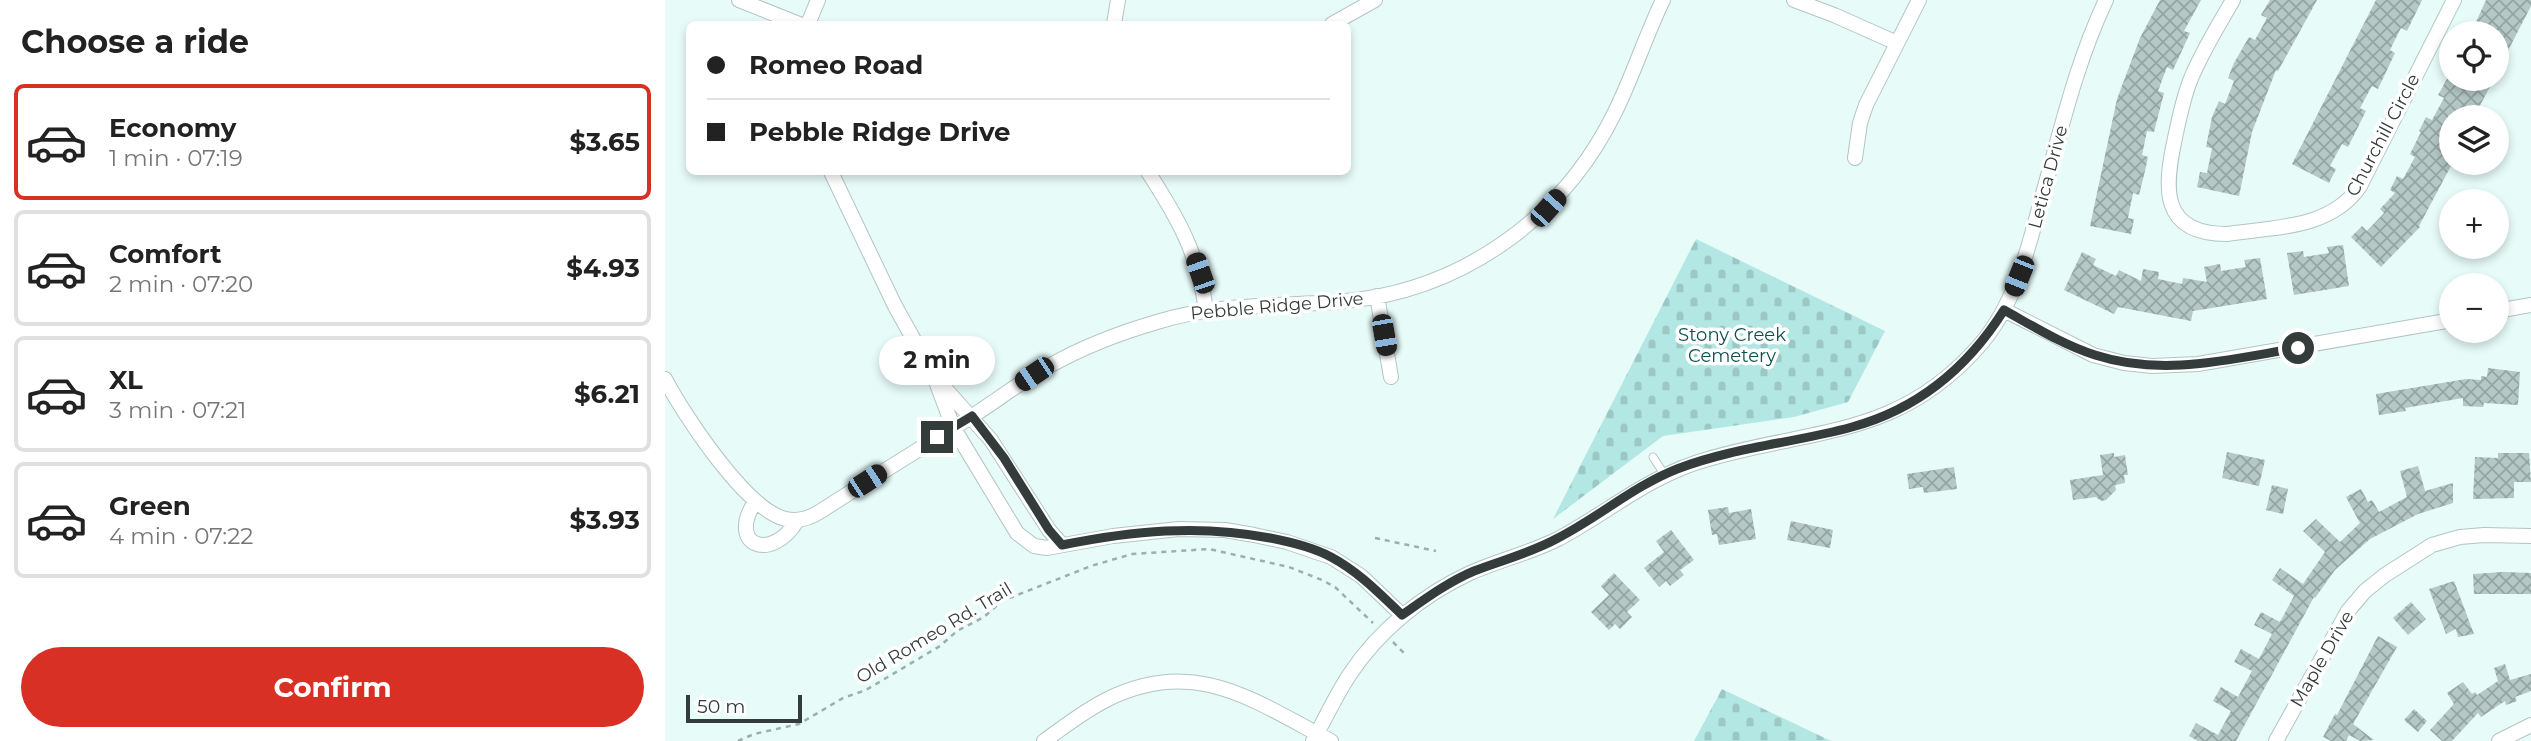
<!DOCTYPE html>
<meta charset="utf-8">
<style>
:root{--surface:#fff;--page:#f2f2f2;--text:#222;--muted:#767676;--line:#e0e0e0;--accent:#d93025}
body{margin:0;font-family:Montserrat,sans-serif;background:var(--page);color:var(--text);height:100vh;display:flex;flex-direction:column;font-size:26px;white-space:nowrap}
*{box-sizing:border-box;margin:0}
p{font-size:23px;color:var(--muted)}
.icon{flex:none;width:38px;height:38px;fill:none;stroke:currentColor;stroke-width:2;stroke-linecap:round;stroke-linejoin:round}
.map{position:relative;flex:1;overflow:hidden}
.sheet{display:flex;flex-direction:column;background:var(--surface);width:665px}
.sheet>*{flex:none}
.guide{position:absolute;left:21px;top:21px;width:665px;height:154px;border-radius:10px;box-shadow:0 4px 10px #0003;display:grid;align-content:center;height:154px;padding:0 21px;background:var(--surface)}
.controls{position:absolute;left:1774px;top:21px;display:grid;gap:14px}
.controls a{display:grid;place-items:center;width:70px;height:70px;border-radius:50%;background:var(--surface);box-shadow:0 4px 10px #0003;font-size:35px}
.scale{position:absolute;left:21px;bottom:18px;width:116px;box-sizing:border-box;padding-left:7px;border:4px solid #343c3b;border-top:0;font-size:19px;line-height:24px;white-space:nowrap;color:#343c3b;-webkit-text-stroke:5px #fff;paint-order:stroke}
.end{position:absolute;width:32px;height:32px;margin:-16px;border:9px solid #343c3b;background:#fff;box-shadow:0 0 0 4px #fff}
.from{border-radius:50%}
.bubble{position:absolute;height:49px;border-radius:24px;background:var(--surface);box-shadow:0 4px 10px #0003;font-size:23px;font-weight:700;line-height:49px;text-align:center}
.car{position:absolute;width:21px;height:42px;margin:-21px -10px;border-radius:9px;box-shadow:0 0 5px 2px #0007;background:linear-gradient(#222 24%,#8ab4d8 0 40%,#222 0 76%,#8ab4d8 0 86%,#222 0)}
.guide b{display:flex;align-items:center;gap:24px;height:66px;font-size:26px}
.guide b+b{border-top:2px solid var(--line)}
.guide i{width:18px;height:18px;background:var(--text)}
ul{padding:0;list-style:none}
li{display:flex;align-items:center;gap:21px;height:116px;margin:0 14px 10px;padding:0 7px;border:4px solid var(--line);border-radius:10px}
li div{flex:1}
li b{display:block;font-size:26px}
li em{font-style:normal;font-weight:700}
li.active{border-color:var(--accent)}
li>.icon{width:63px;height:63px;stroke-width:1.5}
h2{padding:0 21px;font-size:32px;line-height:84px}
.button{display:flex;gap:14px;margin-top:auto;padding:14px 21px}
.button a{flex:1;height:80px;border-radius:42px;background:var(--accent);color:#fff;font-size:28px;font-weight:700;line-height:80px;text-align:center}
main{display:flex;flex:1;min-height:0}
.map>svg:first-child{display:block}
.cemetery{fill:url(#cemetery-stones)}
.building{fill:url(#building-cross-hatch)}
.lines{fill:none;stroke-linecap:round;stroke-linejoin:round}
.lane-casing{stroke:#b2c5c3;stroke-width:9}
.street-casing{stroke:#b2c5c3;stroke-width:16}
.path{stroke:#9faead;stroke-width:2.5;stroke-dasharray:5 5;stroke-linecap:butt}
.lane{stroke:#fff;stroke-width:7}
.street{stroke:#fff;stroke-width:14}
.route{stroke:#343c3b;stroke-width:9}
.labels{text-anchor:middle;stroke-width:7;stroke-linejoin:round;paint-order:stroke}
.street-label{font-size:18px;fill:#343c3b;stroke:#fff}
.park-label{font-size:18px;fill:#0e4f4c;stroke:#fff}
</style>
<main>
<section class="sheet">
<h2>Choose a ride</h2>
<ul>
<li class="active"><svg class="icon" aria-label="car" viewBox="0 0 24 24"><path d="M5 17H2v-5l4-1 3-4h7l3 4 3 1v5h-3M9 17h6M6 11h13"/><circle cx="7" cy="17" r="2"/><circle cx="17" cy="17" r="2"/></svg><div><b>Economy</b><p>1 min · 07:19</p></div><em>$3.65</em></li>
<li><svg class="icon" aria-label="car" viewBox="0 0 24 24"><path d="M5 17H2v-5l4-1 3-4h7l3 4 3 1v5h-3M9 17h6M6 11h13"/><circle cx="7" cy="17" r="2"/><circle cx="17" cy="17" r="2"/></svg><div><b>Comfort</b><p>2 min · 07:20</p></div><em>$4.93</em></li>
<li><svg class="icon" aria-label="car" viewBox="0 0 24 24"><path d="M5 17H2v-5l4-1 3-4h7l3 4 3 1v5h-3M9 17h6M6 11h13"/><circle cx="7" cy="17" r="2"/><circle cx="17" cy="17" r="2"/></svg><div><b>XL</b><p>3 min · 07:21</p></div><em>$6.21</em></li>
<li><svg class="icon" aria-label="car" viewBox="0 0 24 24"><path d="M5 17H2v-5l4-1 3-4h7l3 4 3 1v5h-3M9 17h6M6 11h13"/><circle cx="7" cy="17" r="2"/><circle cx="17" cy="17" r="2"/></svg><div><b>Green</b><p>4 min · 07:22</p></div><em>$3.93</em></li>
</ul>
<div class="button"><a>Confirm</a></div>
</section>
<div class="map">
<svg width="1866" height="741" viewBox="0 0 1866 741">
<defs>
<pattern id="cemetery-stones" width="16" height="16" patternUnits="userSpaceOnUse" patternTransform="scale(1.75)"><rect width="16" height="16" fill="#b3e7e3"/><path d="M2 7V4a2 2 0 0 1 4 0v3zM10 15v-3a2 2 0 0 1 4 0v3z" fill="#9bc7c4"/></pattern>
<pattern id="building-cross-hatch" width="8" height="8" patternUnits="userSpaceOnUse" patternTransform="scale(1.75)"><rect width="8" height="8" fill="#b5c8c6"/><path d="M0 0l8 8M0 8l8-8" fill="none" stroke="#94a4a2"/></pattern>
</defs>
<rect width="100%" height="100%" fill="#e7fbf9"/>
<path class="cemetery" d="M1031,239L1220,331L1183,402L1129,417L998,436L888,519Z
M1057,689L1166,741H1029Z"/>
<path class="building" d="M1495,0H1536L1519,31L1525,33L1508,70L1502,67L1493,91L1499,93L1489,132L1482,131L1477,155L1483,157L1480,171L1474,195L1468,193L1463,218L1469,219L1466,234L1425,226L1452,99L1475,38Z
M1605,0H1652L1613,71L1611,70L1587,132L1574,196L1532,187L1535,172L1542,173L1547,148L1541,147L1547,117L1554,101L1560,104L1569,81L1563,78L1569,63L1584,37L1590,40L1602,18L1596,15Z
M1711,0H1757L1742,31L1736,28L1725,50L1730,53L1713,89L1707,86L1695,108L1701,111L1683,147L1677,144L1665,166L1671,169L1664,183L1627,164Z
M1821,0H1866V6L1832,72V33H1806Z
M1782,79H1829L1809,117H1787V164L1754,226L1755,227L1716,267L1686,237L1697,226L1702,231L1719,213L1715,209L1730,193L1725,190L1732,176L1738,179L1750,157L1745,154L1756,132L1754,131L1761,117L1767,120L1779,98L1773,95Z
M1678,245L1684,286L1629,295L1622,253L1638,251L1639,257L1664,253L1662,247Z
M1417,252L1431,259L1428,265L1451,276L1454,270L1476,281L1478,269L1494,272L1493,279L1517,284L1518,278L1542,282L1539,267L1555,264L1556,271L1581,267L1579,260L1595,258L1602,299L1528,311L1526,321L1453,307L1449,314L1399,290Z
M1823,368L1855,372L1853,405L1819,403L1818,407L1798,406V398L1740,408L1741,411L1714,415L1711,394L1801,379L1816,380V376L1822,377Z
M1562,452L1600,460L1594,486L1557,478Z
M1449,453V457L1460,455L1463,475H1459L1460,483L1450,485L1451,490L1441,500L1436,501L1431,497L1408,500L1405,480L1438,475L1435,455Z
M1833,453H1864L1866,482H1849V498L1808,499L1810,457L1833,458Z
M1753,466L1760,491L1788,483V503L1753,514L1705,539L1670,570L1650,598L1649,597L1571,741H1533L1524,736L1531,723L1553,735L1566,711L1548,701L1556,687L1573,697L1587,671L1569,662L1576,649L1594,659L1607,634L1589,625L1596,612L1615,622L1629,596L1607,580L1615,568L1638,584L1660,552L1638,531L1651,519L1675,542L1695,523L1681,497L1696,489L1703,502L1707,500L1714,512L1742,497L1735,471Z
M1289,467L1292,489L1259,493L1258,487L1244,489L1242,474Z
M1607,485L1623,489L1618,514L1601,510Z
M1063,507L1064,513L1086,509L1091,539L1054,545L1052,534L1047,535L1043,510Z
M1126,521L1168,530L1165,548L1122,540Z
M1006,530L1029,560L1015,570L1019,575L1005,586L1001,581L994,587L979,568L999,552L991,541Z
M1838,572L1866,573V594H1809L1808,574Z
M949,573L975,600L962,612L967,617L955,629L950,624L944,630L926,612L944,595L936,586Z
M1789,581L1809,634L1793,637L1791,629L1781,634L1764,589Z
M1746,602L1761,619L1743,635L1728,618Z
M1713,636L1732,647L1688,724L1709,740L1695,741L1684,735L1681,741H1666L1658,737L1670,714L1672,715Z
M1840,664L1845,680L1866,674V691L1850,697L1852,701L1841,705L1840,701L1816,717L1813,713L1787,741H1777L1765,730L1789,704L1782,693L1798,682L1807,694L1810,692L1812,695L1833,681L1829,668Z
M1749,709L1762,721L1753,732L1739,720Z"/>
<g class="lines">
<defs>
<path id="lane" d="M988,457L999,474"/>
<path id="street" d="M74,0L134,24
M1129,0L1169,15L1232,43
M1568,0C1553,26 1536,53 1525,81C1518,99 1514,119 1510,138C1499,188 1495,234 1562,234C1609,227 1666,229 1695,186L1789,0
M143,24L153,0
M449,24L453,0
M667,24L710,0
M1190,158L1195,123L1201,105L1254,0
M166,172L230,306L269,376L326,440L384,530L397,545
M483,172C513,218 534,255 541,311
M712,296L726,377
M1339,310L1428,355L1459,363L1487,366L1533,364L1787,320
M1832,311L1866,305
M269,376L288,427L352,533L369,546L382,548L448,536L514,529L560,530L589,535L622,542L666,557L696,576L737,615
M0,379C19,415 82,511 121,519C134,522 145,518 156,511C207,478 258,447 309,415C334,399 358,380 384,366C418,347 454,333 492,322C556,302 616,307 681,301C798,290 899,217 950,112C968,76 980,37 998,0
M90,502C62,544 105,564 132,521
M379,741C399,727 419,711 441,700C530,655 589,701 666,741
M648,741C660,719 671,695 685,674C714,630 758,595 805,573C834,560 865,553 893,539C945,511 985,475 1043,459C1150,428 1233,438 1314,346C1352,303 1364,244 1379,190C1397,126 1412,61 1441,0
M1611,741L1683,611L1700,591L1720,575L1767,545L1795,537L1819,535L1866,536
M1834,741L1866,725"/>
</defs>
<use href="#lane" class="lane-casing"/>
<use href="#street" class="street-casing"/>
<path class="path" d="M710,538L771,551
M728,642L742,656
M73,741L89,734L134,724L178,698L201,690L275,646L292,631L319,617L337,601L426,566L467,554L544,549L624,567L657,580L670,587L708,623"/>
<use href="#lane" class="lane"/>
<use href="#street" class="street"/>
</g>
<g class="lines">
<path class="route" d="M272,437L307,416L339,458L384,530L397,545C467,531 534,524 605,538C626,542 647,547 666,557C694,572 715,594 737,615C760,599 783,582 809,571C837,560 866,553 893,538C934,517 969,486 1012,469C1069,447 1129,443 1187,427C1253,409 1303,367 1339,310C1368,326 1398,345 1430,355C1498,377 1565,359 1633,348"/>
</g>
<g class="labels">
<g class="street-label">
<text transform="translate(1718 135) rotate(-62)" y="6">Churchill Circle</text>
<text transform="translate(1383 177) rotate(-75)" y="6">Letica Drive</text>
<text transform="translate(612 306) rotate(-5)" y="6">Pebble Ridge Drive</text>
<text transform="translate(269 633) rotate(-31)" y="6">Old Romeo Rd. Trail</text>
<text transform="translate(1657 659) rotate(-60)" y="6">Maple Drive</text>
</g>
<g class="park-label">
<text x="1067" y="341">Stony Creek<tspan x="1067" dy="21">Cemetery</tspan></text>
</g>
</g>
</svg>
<div class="controls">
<a><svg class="icon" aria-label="locate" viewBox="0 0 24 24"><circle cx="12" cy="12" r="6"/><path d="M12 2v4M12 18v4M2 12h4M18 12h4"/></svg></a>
<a><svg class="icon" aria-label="layers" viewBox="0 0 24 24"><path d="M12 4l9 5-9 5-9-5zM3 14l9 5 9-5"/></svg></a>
<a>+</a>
<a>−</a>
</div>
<div class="scale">50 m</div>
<i class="end from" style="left:1633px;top:348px"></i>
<i class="end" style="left:272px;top:437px"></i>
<div class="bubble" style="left:214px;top:336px;width:116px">2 min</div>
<i class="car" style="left:883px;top:208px;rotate:42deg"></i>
<i class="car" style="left:535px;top:273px;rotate:341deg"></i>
<i class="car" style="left:1354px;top:276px;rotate:202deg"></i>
<i class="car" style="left:719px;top:335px;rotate:170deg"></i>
<i class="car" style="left:369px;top:374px;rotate:236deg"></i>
<i class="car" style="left:202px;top:481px;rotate:57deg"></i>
<div class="guide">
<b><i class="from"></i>Romeo Road</b>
<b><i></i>Pebble Ridge Drive</b>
</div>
</div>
</main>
